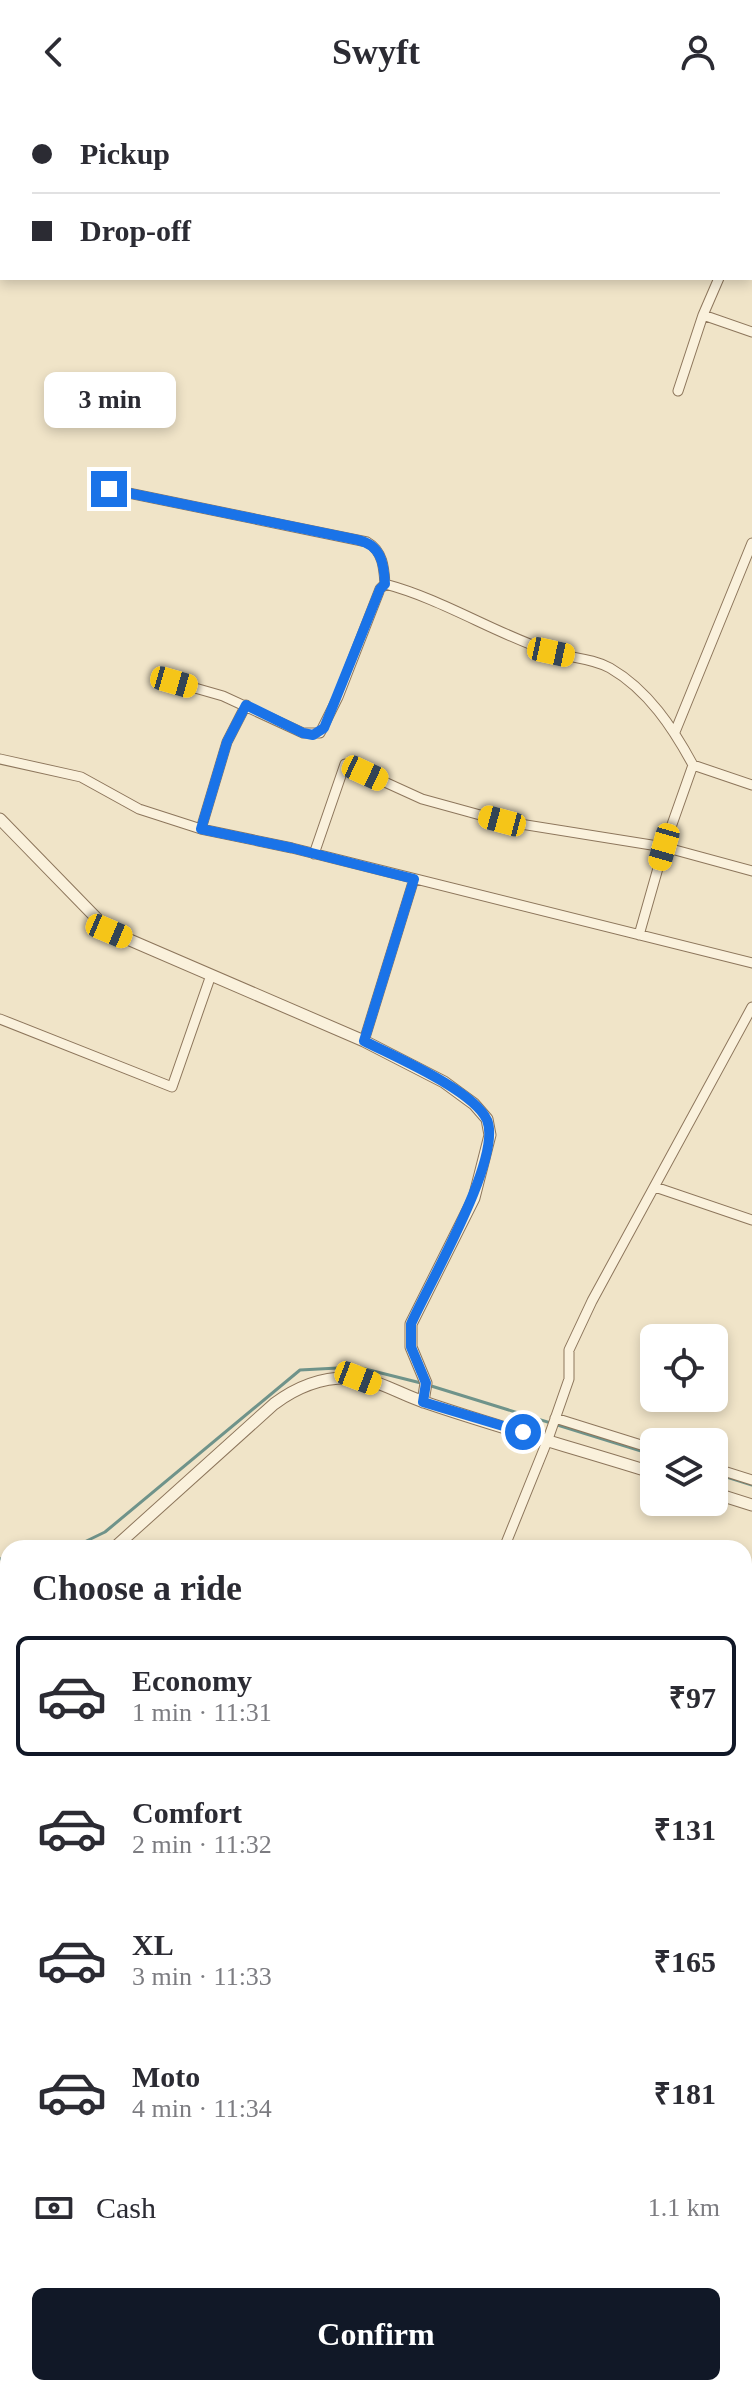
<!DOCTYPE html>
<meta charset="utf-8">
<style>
:root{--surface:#fff;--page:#f7f7f7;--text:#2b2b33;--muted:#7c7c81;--line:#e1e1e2;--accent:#111827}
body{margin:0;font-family:"Times New Roman",serif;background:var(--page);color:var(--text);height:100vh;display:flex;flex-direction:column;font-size:30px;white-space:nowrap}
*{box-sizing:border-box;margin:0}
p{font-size:26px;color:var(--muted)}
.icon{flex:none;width:44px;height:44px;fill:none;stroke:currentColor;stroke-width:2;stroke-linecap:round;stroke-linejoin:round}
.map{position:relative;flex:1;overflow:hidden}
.panel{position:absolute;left:0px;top:1436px;width:752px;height:856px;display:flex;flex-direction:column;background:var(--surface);border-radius:24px 24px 0 0;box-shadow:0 4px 12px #0003}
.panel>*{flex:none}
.banner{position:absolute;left:0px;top:0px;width:752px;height:176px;box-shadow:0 4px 12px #0003;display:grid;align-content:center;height:176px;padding:0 32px;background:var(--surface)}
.tools{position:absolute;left:640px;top:1220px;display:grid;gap:16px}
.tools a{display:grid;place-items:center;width:88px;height:88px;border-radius:12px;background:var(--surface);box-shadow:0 4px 12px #0003;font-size:40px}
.end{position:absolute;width:36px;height:36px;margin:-18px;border:10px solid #1a73e8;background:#fff;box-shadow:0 0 0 4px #fff}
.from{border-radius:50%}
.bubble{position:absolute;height:56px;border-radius:12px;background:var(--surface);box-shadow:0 4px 12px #0003;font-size:26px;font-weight:800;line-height:56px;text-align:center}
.car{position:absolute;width:24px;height:48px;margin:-24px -12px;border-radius:10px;box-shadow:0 0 6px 2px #0007;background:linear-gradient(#f5c518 24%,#345 0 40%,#f5c518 0 76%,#345 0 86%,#f5c518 0)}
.banner b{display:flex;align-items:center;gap:28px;height:76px;font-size:30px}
.banner b+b{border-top:2px solid var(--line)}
.banner i{width:20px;height:20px;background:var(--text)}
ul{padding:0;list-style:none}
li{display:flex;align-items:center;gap:24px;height:120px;margin:0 16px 12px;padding:0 16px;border:4px solid transparent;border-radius:12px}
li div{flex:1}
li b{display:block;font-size:30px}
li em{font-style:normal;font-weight:800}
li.active{border-color:var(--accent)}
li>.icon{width:72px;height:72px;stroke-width:1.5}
h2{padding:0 32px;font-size:36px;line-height:96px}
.pay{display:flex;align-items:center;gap:20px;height:88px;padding:0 32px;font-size:30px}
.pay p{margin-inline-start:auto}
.cta{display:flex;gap:16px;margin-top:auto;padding:16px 32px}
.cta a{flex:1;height:92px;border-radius:12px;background:var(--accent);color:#fff;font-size:32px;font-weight:800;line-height:92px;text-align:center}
header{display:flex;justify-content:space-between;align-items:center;height:104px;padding:0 32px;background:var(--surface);font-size:36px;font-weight:800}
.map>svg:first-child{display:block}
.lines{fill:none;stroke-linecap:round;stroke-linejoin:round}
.stream{stroke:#6f938a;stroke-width:3}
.minor-casing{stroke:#8d765c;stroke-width:11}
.tertiary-casing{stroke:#8d765c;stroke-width:13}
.minor{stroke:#faf1dc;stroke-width:9}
.tertiary{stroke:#faf1dc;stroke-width:11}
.route{stroke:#1a73e8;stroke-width:10}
</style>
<header><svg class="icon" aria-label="back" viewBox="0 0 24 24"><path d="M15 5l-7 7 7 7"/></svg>Swyft<svg class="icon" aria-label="person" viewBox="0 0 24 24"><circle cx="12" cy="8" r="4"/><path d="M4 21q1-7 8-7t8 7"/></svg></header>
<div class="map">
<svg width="752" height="2292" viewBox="0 0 752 2292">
<rect width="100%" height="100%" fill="#f0e4c8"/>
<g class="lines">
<path class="stream" d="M428,1281L654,1351
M714,1369L752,1381
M72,1444L105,1428L300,1266L357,1263L421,1279
M0,1455L8,1454"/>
<defs>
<path id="minor" d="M95,0L104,2
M750,159L752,160
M703,211L752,228
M678,287L703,211L719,174
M109,385L367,438C383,447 384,464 385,480
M174,578L223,592L303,629H320L338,593L380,485L385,480C442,495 494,529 551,548C570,554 592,554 610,564C648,586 673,624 693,661
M675,628L752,439
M0,655L81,673L139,705L201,725L292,744L752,859
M201,725L227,638L246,601
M314,750L345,660L422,695L502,717L664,743L752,767
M639,831L664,743L693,661L752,681
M0,915L172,983L211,871
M364,937L414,775
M655,1083L752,1116
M555,1314L654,1345
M714,1364L752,1376
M504,1444L548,1335L569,1275V1246L592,1197L752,903
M744,1512L752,1514
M744,1568L752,1570
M744,1645L752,1648
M0,1781L8,1783
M0,1862L8,1851
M7,1951H8
M0,1995L8,1997
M744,2013L752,2017
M0,2037L3,2046L0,2062
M0,2121H8
M744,2188L752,2191
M0,2203L8,2205
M744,2228L752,2209
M8,2240V2238
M562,2284L581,2292
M690,2284L705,2292
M186,2292L188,2284
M498,2292L502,2284
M719,2292L723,2284"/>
<path id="tertiary" d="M0,715L109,827L364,937L444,978L474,1000L487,1015L490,1031L474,1094L411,1220V1243L426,1279L423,1298
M714,1389L752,1401
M114,1444L274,1300C298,1282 323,1272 354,1274C377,1275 402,1291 424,1298C500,1324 578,1345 654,1369
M0,1470L8,1469"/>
</defs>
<use href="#minor" class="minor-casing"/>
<use href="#tertiary" class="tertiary-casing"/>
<use href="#minor" class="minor"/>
<use href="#tertiary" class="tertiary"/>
</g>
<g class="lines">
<path class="route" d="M109,385L358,436C381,441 384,459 385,480L380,485L324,624L313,631L303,629L246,601L227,638L201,725L292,744L414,775L364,937C395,953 473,986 487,1016C503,1054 428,1181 411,1220V1243L426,1279L423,1298L523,1328"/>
</g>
</svg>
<div class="tools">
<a><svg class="icon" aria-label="locate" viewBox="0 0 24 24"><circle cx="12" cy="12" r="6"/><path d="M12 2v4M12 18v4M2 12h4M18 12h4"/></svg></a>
<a><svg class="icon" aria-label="layers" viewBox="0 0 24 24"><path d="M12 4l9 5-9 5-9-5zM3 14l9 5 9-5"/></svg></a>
</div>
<i class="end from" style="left:523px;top:1328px"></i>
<i class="end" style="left:109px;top:385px"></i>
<div class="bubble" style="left:44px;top:268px;width:132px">3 min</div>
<i class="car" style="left:551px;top:548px;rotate:102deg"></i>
<i class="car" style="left:174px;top:578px;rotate:106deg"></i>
<i class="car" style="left:365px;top:669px;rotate:115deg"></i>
<i class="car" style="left:502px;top:717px;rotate:285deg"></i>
<i class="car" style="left:664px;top:743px;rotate:196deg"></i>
<i class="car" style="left:109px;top:827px;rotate:113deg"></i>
<i class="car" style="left:358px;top:1274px;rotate:111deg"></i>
<div class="banner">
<b><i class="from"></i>Pickup</b>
<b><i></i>Drop-off</b>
</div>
<section class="panel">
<h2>Choose a ride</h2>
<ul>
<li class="active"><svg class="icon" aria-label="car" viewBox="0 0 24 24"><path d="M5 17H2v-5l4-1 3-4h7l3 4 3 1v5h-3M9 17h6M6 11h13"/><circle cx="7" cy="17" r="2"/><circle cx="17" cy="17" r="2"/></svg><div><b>Economy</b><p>1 min · 11:31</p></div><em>₹97</em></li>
<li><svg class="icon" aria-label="car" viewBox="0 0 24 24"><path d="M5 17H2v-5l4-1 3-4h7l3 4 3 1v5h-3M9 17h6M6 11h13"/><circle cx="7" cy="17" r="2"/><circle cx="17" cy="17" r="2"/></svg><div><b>Comfort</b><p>2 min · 11:32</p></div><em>₹131</em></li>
<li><svg class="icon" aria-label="car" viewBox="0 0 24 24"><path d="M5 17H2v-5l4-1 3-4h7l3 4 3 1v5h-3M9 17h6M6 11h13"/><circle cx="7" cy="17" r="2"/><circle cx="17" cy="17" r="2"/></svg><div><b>XL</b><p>3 min · 11:33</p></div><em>₹165</em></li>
<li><svg class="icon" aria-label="car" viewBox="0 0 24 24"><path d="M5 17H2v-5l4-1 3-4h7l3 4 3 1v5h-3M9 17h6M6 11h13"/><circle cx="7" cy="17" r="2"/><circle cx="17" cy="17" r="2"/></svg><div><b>Moto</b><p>4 min · 11:34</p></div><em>₹181</em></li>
</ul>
<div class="pay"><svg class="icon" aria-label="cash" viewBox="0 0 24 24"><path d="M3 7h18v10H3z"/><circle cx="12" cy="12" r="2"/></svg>Cash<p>1.1 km</p></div>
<div class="cta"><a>Confirm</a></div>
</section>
</div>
